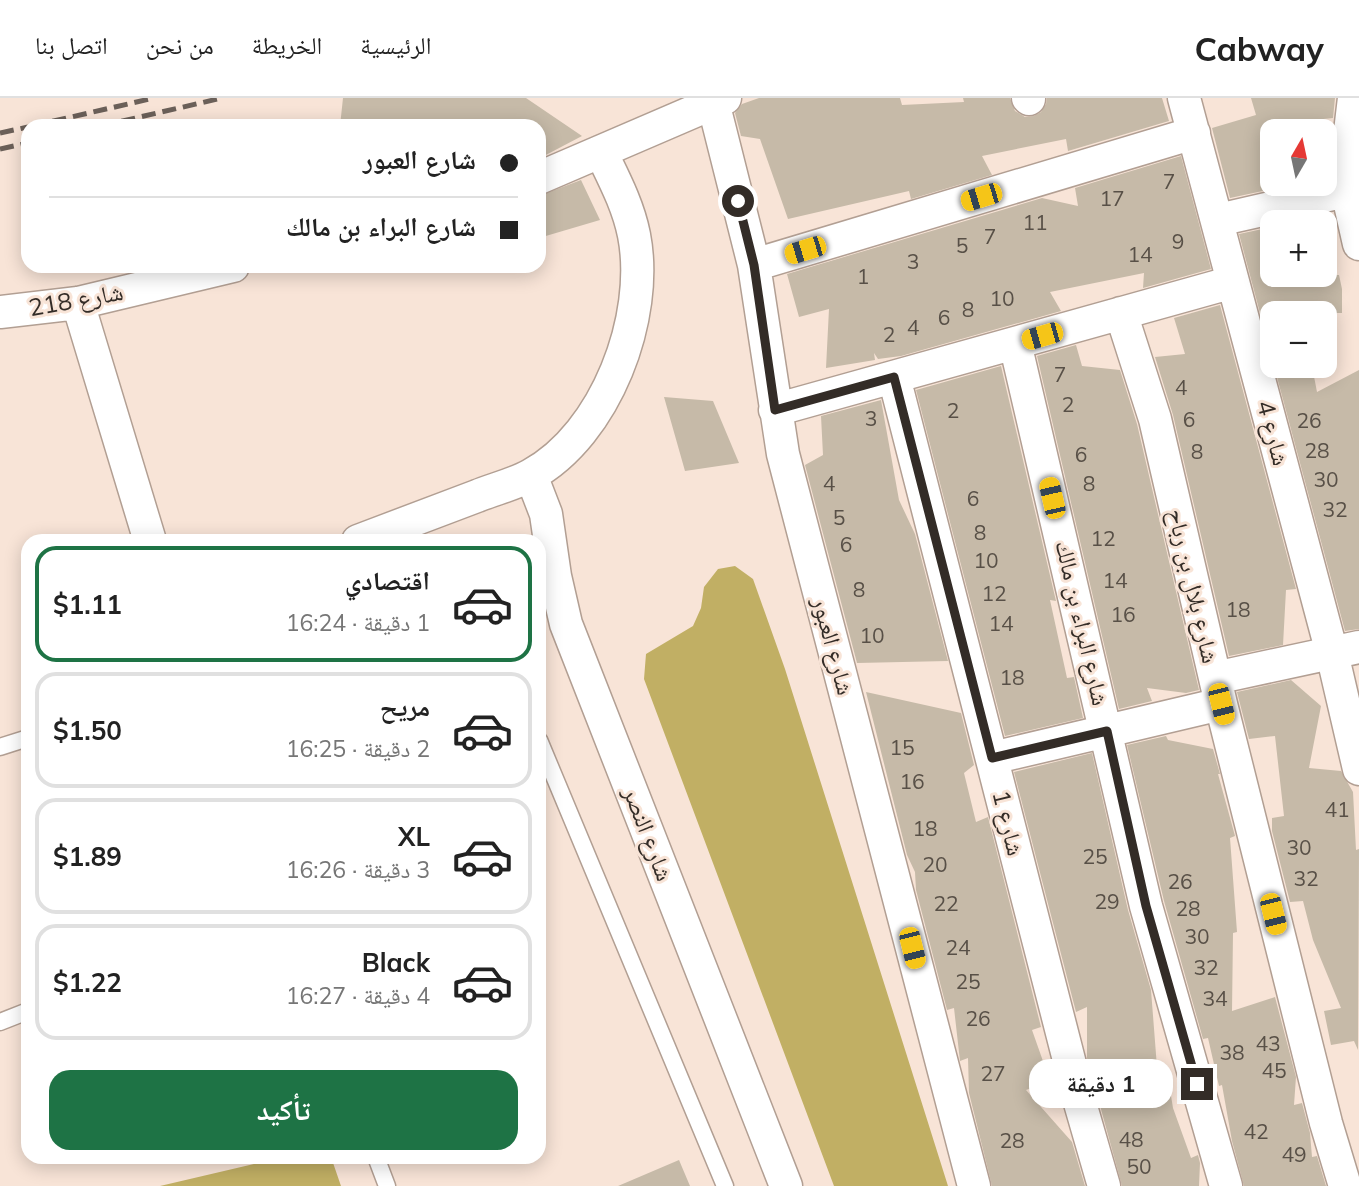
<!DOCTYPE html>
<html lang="ar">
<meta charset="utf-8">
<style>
:root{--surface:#fff;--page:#f6f6f6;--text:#222;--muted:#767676;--line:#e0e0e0;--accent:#1e7345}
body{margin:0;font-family:Mulish,"Noto Naskh Arabic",sans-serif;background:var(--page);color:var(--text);direction:rtl;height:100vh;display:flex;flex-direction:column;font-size:26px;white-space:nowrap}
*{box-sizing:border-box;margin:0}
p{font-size:23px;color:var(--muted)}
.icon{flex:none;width:38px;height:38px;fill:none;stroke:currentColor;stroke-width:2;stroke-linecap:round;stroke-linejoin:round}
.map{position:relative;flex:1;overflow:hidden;direction:ltr}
.details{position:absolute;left:21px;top:436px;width:525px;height:630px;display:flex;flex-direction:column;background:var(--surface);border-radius:21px;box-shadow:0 4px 18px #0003;direction:rtl}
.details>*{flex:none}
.top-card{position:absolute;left:21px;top:21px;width:525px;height:154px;border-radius:21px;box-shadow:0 4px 18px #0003;direction:rtl;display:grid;align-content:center;height:154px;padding:0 28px;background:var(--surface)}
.needle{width:46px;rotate:9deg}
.fabs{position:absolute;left:1260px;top:21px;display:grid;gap:14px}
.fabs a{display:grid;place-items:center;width:77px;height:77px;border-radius:14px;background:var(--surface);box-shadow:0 4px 18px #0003;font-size:35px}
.end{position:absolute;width:32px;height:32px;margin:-16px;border:9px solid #332c27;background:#fff;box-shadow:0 0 0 4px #fff}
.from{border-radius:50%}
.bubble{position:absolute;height:49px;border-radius:21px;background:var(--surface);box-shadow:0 4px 18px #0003;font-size:23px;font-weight:700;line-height:49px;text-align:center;direction:rtl}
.car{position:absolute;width:21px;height:42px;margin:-21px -10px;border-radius:9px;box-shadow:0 0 5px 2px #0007;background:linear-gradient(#f5c518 24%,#345 0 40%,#f5c518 0 76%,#345 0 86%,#f5c518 0)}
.top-card b{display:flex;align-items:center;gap:24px;height:66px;font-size:26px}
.top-card b+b{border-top:2px solid var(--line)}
.top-card i{width:18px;height:18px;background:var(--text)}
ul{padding:12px 0 0;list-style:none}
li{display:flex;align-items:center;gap:21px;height:116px;margin:0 14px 10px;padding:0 14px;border:4px solid var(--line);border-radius:21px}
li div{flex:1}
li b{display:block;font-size:26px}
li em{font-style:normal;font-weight:700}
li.active{border-color:var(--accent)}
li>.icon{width:63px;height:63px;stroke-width:1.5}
.primary-button{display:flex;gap:14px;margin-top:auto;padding:14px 28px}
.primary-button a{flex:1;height:80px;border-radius:21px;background:var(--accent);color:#fff;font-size:28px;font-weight:700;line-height:80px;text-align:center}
header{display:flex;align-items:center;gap:42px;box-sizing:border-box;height:98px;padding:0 35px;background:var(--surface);border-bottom:2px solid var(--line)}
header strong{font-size:33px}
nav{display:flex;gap:38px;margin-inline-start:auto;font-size:24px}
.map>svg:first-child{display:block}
.water{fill:#c1af64}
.building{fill:#c6baa8}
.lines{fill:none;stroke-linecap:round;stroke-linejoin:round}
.lane-casing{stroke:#b29f93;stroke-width:19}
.street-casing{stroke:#b29f93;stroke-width:35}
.lane{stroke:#fff;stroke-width:16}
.street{stroke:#fff;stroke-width:32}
.rail{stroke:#6b6059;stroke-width:5;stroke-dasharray:14 7;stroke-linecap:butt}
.route{stroke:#332c27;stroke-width:9}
.labels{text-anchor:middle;stroke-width:6;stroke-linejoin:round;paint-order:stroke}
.number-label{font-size:21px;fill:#585047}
.street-label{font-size:24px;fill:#332c27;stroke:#f8e4d7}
</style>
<header>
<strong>Cabway</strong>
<nav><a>الرئيسية</a><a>الخريطة</a><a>من نحن</a><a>اتصل بنا</a></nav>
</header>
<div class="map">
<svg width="1359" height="1088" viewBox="0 0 1359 1088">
<rect width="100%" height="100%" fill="#f8e4d7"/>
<path class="water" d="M735,468L753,481L785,571L948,1088H834L644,581L646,556L693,528L701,510L704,489L718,471Z
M284,1059H331L341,1088H160Z"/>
<path class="building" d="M343,0H526L582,38L542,59L539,55V28H340Z
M759,0H900L902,7L964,4L963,0H1010L1015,13L1025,19L1034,18L1041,14L1046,6L1047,0H1162L1169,23L1068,53L1066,41L982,58L992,77L911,101L909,93L788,121L760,41L741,38L735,15L742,6Z
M1251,0H1335L1333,20L1314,22L1317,33H1272V91L1230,100L1212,30L1256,17Z
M1181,58L1211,171L1143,190L1144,175L1050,194L1061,213L901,258L878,261L874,255L875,262L826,270L829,211L799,219L787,176L1042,100L1078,108L1075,90Z
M581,82L600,122L539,140V98Z
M1272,129V177H1339L1342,191V215H1272V260L1239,136Z
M1220,207L1296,491L1286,492L1283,547L1229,558L1173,317L1155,259L1185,256L1174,220Z
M1076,247L1082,268L1120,272L1137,326L1199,592L1186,595L1147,590L1152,603L1119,611L1037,258Z
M1001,268L1056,503L1050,502L1067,580L1074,579L1083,620L1005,638L916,292Z
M1274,268H1312L1317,294L1359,272V531L1345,533Z
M664,299L713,303L739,365L685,373Z
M881,302L899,402L915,436L948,563L857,565L805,367L823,357L821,318Z
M1291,582L1321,608L1309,670L1341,673L1353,694L1356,752L1359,751L1358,952L1354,943L1331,947L1324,913L1341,910L1313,842L1303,803L1290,804L1272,733V720L1284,718L1275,638L1249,641L1237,594Z
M866,594L961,615L974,667L964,675L976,724L988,719L1041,929L1032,932L1050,983L1026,992L1072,1044L1085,1088H992L969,995L968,960L960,963L954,910L947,912L916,792L915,774L907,757Z
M1166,638L1168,642L1213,651L1220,676H1218L1235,738L1230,740L1237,834L1233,835L1232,913L1275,899L1296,979L1294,1007L1302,1005L1310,1035L1312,1059L1317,1058L1326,1088H1244L1232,1043L1222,987L1219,988L1208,940L1203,941L1164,803L1127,647Z
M1092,655L1128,812L1151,892L1157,969L1166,967L1173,1010L1191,1060L1198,1057L1200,1065L1199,1088H1122L1087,960V909L1076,914L1014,674Z
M679,1062L690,1088H618Z"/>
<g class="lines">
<defs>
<path id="lane" d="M539,642L725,1088
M0,649L28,640
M0,924L28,913
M376,1059L387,1088"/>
<path id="street" d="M1028,0L1029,1
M1184,0L1332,555L1359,671
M1354,0L1347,59V93L1359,146
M713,4L754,167L783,356L974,1088
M539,80L725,0
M1218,122L1359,90
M754,167L1194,35
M78,205L150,443
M0,214L78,205L233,168
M1121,215L1155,321L1221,606L1326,1025L1345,1088
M1015,245L1146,808L1226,1088
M894,279L1080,1005L1104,1088
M775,312L1233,184
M531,377L546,416L555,478L566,526L786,1088
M358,443C397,428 437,413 477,398C494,391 515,386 531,377C606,336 650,219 634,137C628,107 614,81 601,54
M1215,580L1359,549
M992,660L1221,606"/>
</defs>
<use href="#lane" class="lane-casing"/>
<use href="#street" class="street-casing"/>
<use href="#lane" class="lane"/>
<use href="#street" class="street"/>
<path class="rail" d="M32,28L154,0
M101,28L222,0
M0,35L28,29
M0,51L28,45"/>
</g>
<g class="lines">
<path class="route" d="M738,103L754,167L775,312L894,279L992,660L1107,633L1146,808L1197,986"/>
</g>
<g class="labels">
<g class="number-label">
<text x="1169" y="91">7</text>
<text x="1112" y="108">17</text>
<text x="1035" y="132">11</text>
<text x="990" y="146">7</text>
<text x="1178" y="151">9</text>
<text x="962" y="155">5</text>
<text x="1140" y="164">14</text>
<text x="913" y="171">3</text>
<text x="863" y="186">1</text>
<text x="1002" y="208">10</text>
<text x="968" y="219">8</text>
<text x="944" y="227">6</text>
<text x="913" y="237">4</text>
<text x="889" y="244">2</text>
<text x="1060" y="284">7</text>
<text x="1181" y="297">4</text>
<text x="1068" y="314">2</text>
<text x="953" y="320">2</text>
<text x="871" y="328">3</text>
<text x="1189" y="329">6</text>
<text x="1309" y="330">26</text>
<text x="1317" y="360">28</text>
<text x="1197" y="361">8</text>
<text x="1081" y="364">6</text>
<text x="1326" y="389">30</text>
<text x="829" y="393">4</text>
<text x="1089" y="393">8</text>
<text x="973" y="408">6</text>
<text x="1335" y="419">32</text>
<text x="839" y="427">5</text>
<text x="980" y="442">8</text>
<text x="1103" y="448">12</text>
<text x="846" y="454">6</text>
<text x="986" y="470">10</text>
<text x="1115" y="490">14</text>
<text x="859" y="499">8</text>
<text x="994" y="503">12</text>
<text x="1238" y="519">18</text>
<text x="1123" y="524">16</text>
<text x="1001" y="533">14</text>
<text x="872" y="545">10</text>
<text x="1012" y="587">18</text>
<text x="902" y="657">15</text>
<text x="912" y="691">16</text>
<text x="1337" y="719">41</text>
<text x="925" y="738">18</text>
<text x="1299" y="757">30</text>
<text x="1095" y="766">25</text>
<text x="935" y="774">20</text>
<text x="1306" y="788">32</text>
<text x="1180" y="791">26</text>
<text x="1107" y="811">29</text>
<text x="946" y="813">22</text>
<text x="1188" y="818">28</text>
<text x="1197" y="846">30</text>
<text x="958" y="857">24</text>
<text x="1206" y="877">32</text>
<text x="968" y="891">25</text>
<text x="1215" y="908">34</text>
<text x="978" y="928">26</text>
<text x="1268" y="953">43</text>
<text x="1232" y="962">38</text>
<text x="1274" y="980">45</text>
<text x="993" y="983">27</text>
<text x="1256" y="1041">42</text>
<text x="1131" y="1049">48</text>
<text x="1012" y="1050">28</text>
<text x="1294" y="1064">49</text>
<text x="1139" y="1076">50</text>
</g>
<g class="street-label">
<text transform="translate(76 202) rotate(-10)" y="8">شارع 218</text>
<text transform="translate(1273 335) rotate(75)" y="8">شارع 4</text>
<text transform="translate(1193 488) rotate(77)" y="8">شارع بلال بن رباح</text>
<text transform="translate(1082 525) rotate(77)" y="8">شارع البراء بن مالك</text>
<text transform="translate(833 548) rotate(75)" y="8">شارع العبور</text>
<text transform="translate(1008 725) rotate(76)" y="8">شارع 1</text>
<text transform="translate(648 736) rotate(69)" y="8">شارع النصر</text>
</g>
</g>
</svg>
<div class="fabs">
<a><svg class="needle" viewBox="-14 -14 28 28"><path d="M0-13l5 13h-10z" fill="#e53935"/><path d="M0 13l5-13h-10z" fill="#767676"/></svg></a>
<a>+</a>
<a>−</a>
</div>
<i class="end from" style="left:738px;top:103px"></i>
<i class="end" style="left:1197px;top:986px"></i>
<div class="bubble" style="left:1029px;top:961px;width:144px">1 دقيقة</div>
<i class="car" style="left:981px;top:99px;rotate:253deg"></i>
<i class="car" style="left:805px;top:152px;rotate:253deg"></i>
<i class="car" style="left:1042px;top:238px;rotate:254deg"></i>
<i class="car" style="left:1052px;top:400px;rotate:347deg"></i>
<i class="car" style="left:1221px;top:606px;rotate:166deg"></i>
<i class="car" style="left:1273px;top:816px;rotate:166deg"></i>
<i class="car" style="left:912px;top:850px;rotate:166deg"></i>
<div class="top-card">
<b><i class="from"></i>شارع العبور</b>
<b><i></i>شارع البراء بن مالك</b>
</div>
<section class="details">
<ul>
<li class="active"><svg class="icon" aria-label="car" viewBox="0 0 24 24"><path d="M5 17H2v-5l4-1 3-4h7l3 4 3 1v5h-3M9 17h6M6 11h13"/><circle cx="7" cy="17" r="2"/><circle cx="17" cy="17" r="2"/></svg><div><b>اقتصادي</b><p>1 دقيقة · 16:24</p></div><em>$1.11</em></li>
<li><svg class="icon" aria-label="car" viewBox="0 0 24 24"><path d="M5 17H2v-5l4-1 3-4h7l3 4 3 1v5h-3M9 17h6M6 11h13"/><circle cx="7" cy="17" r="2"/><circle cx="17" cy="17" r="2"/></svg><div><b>مريح</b><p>2 دقيقة · 16:25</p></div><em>$1.50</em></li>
<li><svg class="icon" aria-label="car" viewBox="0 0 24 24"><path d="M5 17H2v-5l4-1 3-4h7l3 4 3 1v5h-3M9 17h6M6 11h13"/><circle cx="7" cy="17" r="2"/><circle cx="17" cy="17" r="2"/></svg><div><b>XL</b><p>3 دقيقة · 16:26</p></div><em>$1.89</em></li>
<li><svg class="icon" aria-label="car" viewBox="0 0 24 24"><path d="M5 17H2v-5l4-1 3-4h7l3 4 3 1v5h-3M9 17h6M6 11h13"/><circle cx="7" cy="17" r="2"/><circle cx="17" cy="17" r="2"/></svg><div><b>Black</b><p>4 دقيقة · 16:27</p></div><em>$1.22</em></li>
</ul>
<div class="primary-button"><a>تأكيد</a></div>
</section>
</div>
